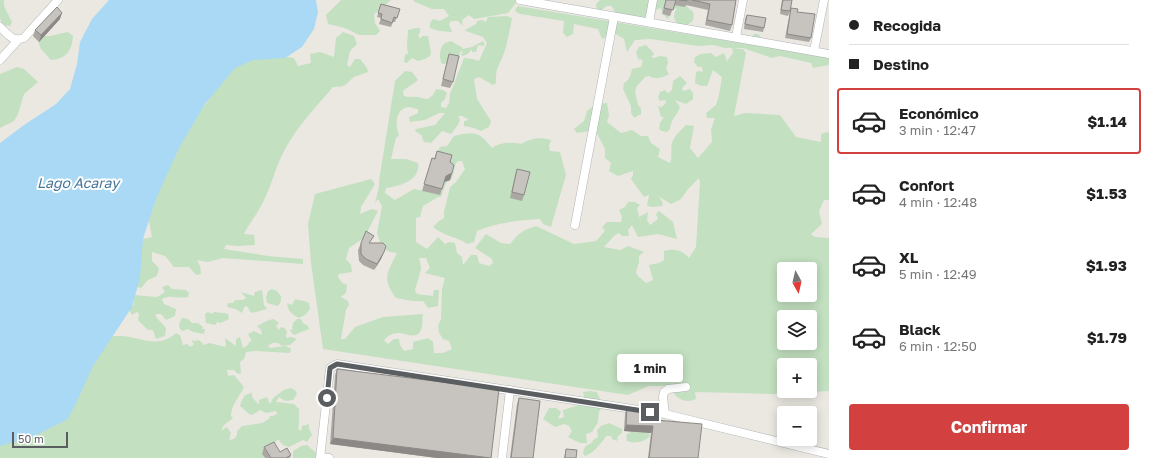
<!DOCTYPE html>
<html lang="es">
<meta charset="utf-8">
<style>
:root{--surface:#fff;--page:#f2f2f2;--text:#222;--muted:#767676;--line:#e0e0e0;--accent:#d34040}
body{margin:0;font-family:"Golos Text",sans-serif;background:var(--page);color:var(--text);height:100vh;display:flex;flex-direction:column;font-size:15px;white-space:nowrap}
*{box-sizing:border-box;margin:0}
p{font-size:13px;color:var(--muted)}
.icon{flex:none;width:22px;height:22px;fill:none;stroke:currentColor;stroke-width:2;stroke-linecap:round;stroke-linejoin:round}
.map{position:relative;flex:1;overflow:hidden}
.drawer{display:flex;flex-direction:column;background:var(--surface);width:320px}
.drawer>*{flex:none}
.hud{display:grid;align-content:center;height:88px;padding:0 20px;background:var(--surface)}
.needle{width:26px;rotate:172deg}
.tools{position:absolute;left:777px;top:262px;display:grid;gap:8px}
.tools a{display:grid;place-items:center;width:40px;height:40px;border-radius:4px;background:var(--surface);box-shadow:0 2px 10px #0003;font-size:20px}
.scale{position:absolute;left:12px;bottom:10px;width:56px;box-sizing:border-box;padding-left:4px;border:2px solid #5a5e61;border-top:0;font-size:11px;line-height:14px;white-space:nowrap;color:#5a5e61;-webkit-text-stroke:3px #fff;paint-order:stroke}
.end{position:absolute;width:18px;height:18px;margin:-9px;border:5px solid #5a5e61;background:#fff;box-shadow:0 0 0 2px #fff}
.from{border-radius:50%}
.bubble{position:absolute;height:28px;border-radius:4px;background:var(--surface);box-shadow:0 2px 10px #0003;font-size:13px;font-weight:700;line-height:28px;text-align:center}
.hud b{display:flex;align-items:center;gap:14px;height:38px;font-size:15px}
.hud b+b{border-top:1px solid var(--line)}
.hud i{width:10px;height:10px;background:var(--text)}
ul{padding:0;list-style:none}
li{display:flex;align-items:center;gap:12px;height:66px;margin:0 8px 6px;padding:0 12px;border:2px solid transparent;border-radius:4px}
li div{flex:1}
li b{display:block;font-size:15px}
li em{font-style:normal;font-weight:700}
li.on{border-color:var(--accent)}
li>.icon{width:36px;height:36px;stroke-width:1.5}
.action{display:flex;gap:8px;margin-top:auto;padding:8px 20px}
.action a{flex:1;height:46px;border-radius:4px;background:var(--accent);color:#fff;font-size:16px;font-weight:700;line-height:46px;text-align:center}
main{display:flex;flex:1;min-height:0}
.map>svg:first-child{display:block}
.green{fill:#c3e0c1;fill-rule:evenodd}
.water{fill:#a9d9f4}
.lines{fill:none;stroke-linecap:round;stroke-linejoin:round}
.minor-casing{stroke:#afb3b6;stroke-width:9}
.minor{stroke:#fff;stroke-width:8}
.wall{fill:#aba8a4}
.shaded-wall{fill:#8b8886}
.building{fill:#c7c3bf;stroke:#8b8886}
.route{stroke:#5a5e61;stroke-width:5}
.labels{text-anchor:middle;stroke-width:4;stroke-linejoin:round;paint-order:stroke}
.water-label{font-size:14px;font-style:italic;fill:#47769b;stroke:#fff}
</style>
<main>
<div class="map">
<svg width="829" height="458" viewBox="0 0 829 458">
<rect width="100%" height="100%" fill="#ebe8e2"/>
<path class="green" d="M0,0H4V6L12,22L10,26L2,25L0,17Z
M341,0H391L374,14L375,23L380,31L376,35H359L345,28L328,24L326,15Z
M413,0H542L516,3L508,13L474,19L469,15L462,20L463,26L458,21H451L449,24L452,32L439,31L430,28V23L433,19L440,21L449,16L444,9H432L415,2Z
M600,0H692L691,5L686,6L693,12C695,18 693,22 687,25L678,24C673,19 673,14 677,8L669,11L670,16L667,19L660,8L648,14L643,24L622,22L615,18C615,12 614,2 605,7L602,10H597L596,4Z
M518,6L753,45L750,38L754,34C758,33 761,35 761,40L755,45L829,58V65L813,68L811,63L780,56L772,58L743,48H725L713,45L698,46L651,39L635,40L627,52L624,39L614,33L602,39L598,29L574,24L573,34L567,37L563,33L564,21L520,14L515,11L516,8Z
M507,16L512,18C510,29 508,40 505,50C501,64 495,66 496,83L493,85L479,77L474,79L477,99L491,121L489,127L481,131L474,128L464,126V121L469,120L462,116H458L460,120L458,125L451,134L442,131L431,143L424,142L421,135L415,131L416,129L435,125L445,113H439L425,120L410,122L409,117L418,113V109C415,109 411,107 408,107C395,109 395,126 399,135L396,138L391,159H406L418,163C421,180 400,186 386,188L385,193L395,200L414,189L440,195L435,157L440,147L447,146L454,136C475,131 479,132 492,148C500,142 512,142 521,144C531,138 540,137 551,140L549,146L550,151L560,152L566,175L551,227L543,224L540,219C519,220 496,223 477,231L474,242L467,244C456,236 443,236 433,227L439,221L444,218V212L450,187L456,182L465,169L462,161H458C451,168 457,178 446,183L441,197H438L423,206L420,217L416,218V242L427,249L438,237L445,244L449,242L455,243L457,253L462,257L463,265L471,255H477L479,263L489,266L493,263L492,259L475,248L486,234L501,243L510,244C519,233 523,230 536,226L574,244L596,241L605,231L602,227L607,222H621L622,217L619,210L625,207L628,202H635L640,205L637,208L639,217L648,212L647,220L650,225L658,219L656,214L659,211L673,222L677,239L658,234L638,237L632,225L628,230L629,236H622L619,233L615,235L604,247L620,250L628,246L644,252L639,256V262L636,272L638,276L646,283L653,280L649,265L659,263L664,260V251C675,248 682,250 689,258L696,247L700,183L699,178L688,189L681,199L671,204L661,198L658,195L663,203L662,206L653,207L647,206L649,195L644,197L631,179L633,175V171L618,176L609,171L611,163L605,158V149L598,135L590,131L577,133L574,129L584,121L587,111L596,104L607,103L609,115L607,122L621,133L632,130L641,136H648L651,143L660,149L658,157L670,163C673,156 670,150 672,143C674,136 681,130 686,125L694,126L690,148L698,158L712,142L711,129L715,118H707L706,113L716,105L719,95L722,77L713,70L707,86H701L695,83L696,72L699,71L703,72L702,67H698L694,62L695,57L701,54L711,53L716,57L724,53L727,61L733,53L732,48L743,49L746,53L734,116L745,113L780,115L796,137L821,142V134L827,132L829,133V200H824L819,211L822,224L811,234L815,237L829,238V391L775,394L695,392L696,399C682,405 676,396 667,386H649L628,395L323,349L311,263L308,224L315,194L371,179L375,184L361,207L360,214L372,209L378,211L364,238L349,248L346,259L351,265L352,272L339,274L338,277L342,283L347,285L346,293L341,297L348,301L349,305L346,310L341,339H345L355,327L383,317L423,314C422,319 423,326 421,330C416,341 405,332 398,333C392,333 388,336 384,340L388,344L394,339H399L400,345L404,351L413,349V342L428,338L433,342L434,353H443L452,349L449,341L443,339L439,333L438,326L441,319L442,289L445,278L425,273L430,268L426,258H419C420,261 421,265 421,268C421,271 416,287 415,290L417,294L433,296L434,290H439L438,306L428,308L423,301H413L396,298C386,284 384,278 393,261C394,258 396,256 397,253L390,252L386,250L381,245L377,233L382,206L378,199L375,203L379,187V181L395,81L405,71L412,72L418,80C413,85 408,86 403,91L404,96C409,98 413,96 418,97C422,98 425,99 428,99L433,95L436,89L443,90L447,93L445,99L441,103V107L446,108L449,103L450,94L464,58L473,59L479,61L487,43L483,37L466,31L465,30L476,24L477,21L482,20L486,22L488,17ZM784,269H810V295H784ZM784,317H810V343H784ZM784,365H810V391H784Z
M416,28H420V33L418,35L420,39L422,36H428L431,53L430,56L425,59L418,61L412,58L407,63L404,62L405,54H408C406,44 408,39 408,30Z
M68,32L73,36C72,50 67,59 51,60L41,49L38,41L43,36H50Z
M343,32L354,36L357,44L350,51L347,65L350,67L355,59H360L367,68L368,72C364,74 358,75 354,77C345,84 348,87 333,87C315,108 295,129 283,153C275,169 271,187 263,202C258,213 250,222 244,234L254,235L255,245L238,246L226,245L224,249L268,256L303,259V264L223,258L208,262L197,260L200,266L201,274L196,275L189,267H174L165,256L152,252V261L159,268L157,276L148,280L141,288L132,285L143,239L152,237L149,221L151,198L160,166L235,64L275,55L294,58L298,66L311,63L310,54L320,52L334,57L336,38Z
M451,41L463,48L462,49L472,47L483,41L485,44L483,46L478,45L476,52H472L471,49L469,53L463,56L461,55L463,52L461,51L459,56L460,58C453,57 449,64 442,64C439,59 439,48 444,44C446,42 449,42 451,41Z
M646,45L652,51L654,54L651,57L655,58L659,56L667,57L668,63L666,69L669,74C663,78 655,80 649,76L645,77L637,86L635,91L638,105L641,108V114L634,118L631,113V106L623,89L624,83C629,81 631,74 632,69L641,67L643,60L638,59L636,52L639,47Z
M17,67L24,69L38,82L24,94L18,114L14,121L0,128V74Z
M680,76L687,83L682,88L683,91L690,89L693,93V99L686,104L675,100L680,107C677,116 671,118 670,129L667,132L662,131L659,129L660,123L664,117H661L658,106L661,107L664,105L666,102L665,100L660,101L658,97L660,92L665,90L668,93L672,90L673,81Z
M168,285L172,289L186,290L189,293L188,297C179,299 170,294 162,299L164,304L176,309L175,316L166,320L161,314H156V317L166,328L165,336L156,339L153,330H148L138,320L139,314L137,312L132,315L128,308L134,305L133,295L157,297L165,292L162,287Z
M272,289L277,291L281,296V301L278,306L267,303L266,298L268,291Z
M262,290L264,305L267,309L252,313L249,310L248,307L245,306L242,313L236,309L227,307L228,303H233L235,300H243L246,298L241,292L254,296L255,292Z
M295,299C300,301 304,300 309,303L310,309L305,315L299,318C292,314 288,312 287,303L292,305Z
M208,312L212,314L214,312L224,313L228,314L229,319L223,322L219,323L218,321L215,325L206,323L205,314Z
M182,318L188,319L192,323H198L203,327L202,329H205L204,334L193,332L188,329L182,331L180,329L179,324Z
M274,319L279,323L276,326L279,330L281,327L285,328L287,332L286,335V338L291,337L297,339L290,345L282,346L278,343H272L268,346L270,348L286,346L291,349L290,353L256,351L246,352L244,359L240,362L241,373L238,374L234,370H227L228,376L234,375L244,387C240,396 231,405 231,416L233,418L224,425L221,431L227,427L231,433L229,440L234,439L237,435V431L242,426L262,423L269,419L270,416H273L277,414L276,411L266,413L260,410L252,415L249,414L240,406L241,402L245,395L252,393V397L258,404H259V400L267,397L270,404L273,398L284,390L291,388L295,390L297,394L293,400L285,401L279,397L276,402L294,404L299,409V424L298,429L301,431L302,426L309,424V428L312,435L307,442L303,440L289,447L283,445L278,439L271,448L262,454L265,458H0V442L97,338C104,337 112,336 119,336C140,336 157,350 176,333L180,335L183,345L187,344L191,347L194,344L191,340L195,341L199,340L204,345L209,343L226,347L225,338L236,346V339L240,337L243,348L248,345L249,342L252,341L248,334L254,331L262,335L261,330L257,326L269,320Z
M297,319H301L303,323L308,326L309,329L294,335L291,332L290,330L293,329L292,328L293,323Z
M590,391L597,392L600,399L593,403L602,407L599,412L598,422L592,432L586,434L587,443H580L568,437L572,431L569,426L564,424L555,427L543,419L549,408H556L561,412L558,419L564,417L563,410L579,405L585,401L583,392Z
M609,423L622,429V433L618,436L617,441L612,439L611,436H606C603,442 591,455 585,456L583,453C584,447 586,445 592,443L593,440L598,437L597,430L601,426Z
M634,430H643V433H649L650,436C645,442 634,444 627,441L626,435Z
M307,445C312,450 318,453 322,458H293V451L301,446Z"/>
<path class="water" d="M109,0H316L318,12L314,29L302,47L285,58L253,60L235,68L205,104L179,148L156,199L143,239L140,278L132,307L93,366L77,401L68,419L34,436L0,446V143L24,125L56,104L70,89L77,64L80,42L92,19Z"/>
<g class="lines">
<defs>
<path id="minor" d="M520,0L829,54
M649,22L653,0
M0,27C9,35 12,42 24,38L58,0
M736,37L743,0
M814,51L824,0
M0,60L18,40
M575,225L614,17
M665,414L663,397L664,392L668,389L686,387
M321,457L329,458
M320,458L330,368L337,364L665,414L829,454
M502,458L510,390"/>
</defs>
<use href="#minor" class="minor-casing"/>
<use href="#minor" class="minor"/>
</g>
<path class="wall" d="M666,0H736L732,25L730,31L705,25L708,10L686,5L685,7L674,5L670,16L662,14Z
M782,0H792L790,11L788,16L780,14Z
M381,4L400,9L395,22H393L391,27L379,24L381,18L377,17Z
M791,8L797,12L811,38L809,42L785,38L790,12Z
M747,15L764,28L763,32L744,29L745,19Z
M60,19L39,42L33,36L35,30Z
M449,54L453,82L450,88L441,86L447,61Z
M437,151L450,162L452,173L450,180L444,182L440,195L422,191L432,158L434,159Z
M517,169L524,195L522,201L510,198L515,176Z
M361,243H371L384,252L381,259L374,270L363,265L359,261L358,250Z
M337,369L491,458H437L330,444L335,375Z
M519,398L533,458H510L517,404Z
M627,407L645,419L698,458H648L651,433L624,431L625,413Z
M264,447L280,452L291,455L290,458H265L262,454Z
M566,449L576,458H564L565,453Z"/>
<path class="shaded-wall" d="M62,13L60,19L39,42L41,35Z
M452,173L450,180L444,182L446,176Z
M384,252L381,259L374,270L377,264Z
M626,425L653,426L651,433L624,431Z
M333,438L489,458H437L330,444Z"/>
<path class="building" d="M666,0H676L673,10L664,8Z
M679,0H687V1Z
M692,0H736L732,25L707,20L710,4Z
M783,0H792L790,11L781,10Z
M381,4L400,9L397,18L394,17L392,23L381,19L382,14L378,13Z
M57,7L62,13L41,35L35,30Z
M791,8L798,9L797,12L815,14L811,38L787,34Z
M747,15L766,18L764,28L745,24Z
M449,54L459,56L453,82L443,79Z
M437,151L452,155L450,162L454,165L452,173L446,176L442,189L424,184L432,158L435,159Z
M517,169L530,172L524,195L512,192Z
M366,231L374,236L369,243H383L386,246L384,252L377,264L366,259L361,254V243Z
M337,369L499,389L491,458L333,438Z
M519,398L540,401L533,458H511Z
M627,407L646,410L645,419L702,424L698,458H649L653,426L626,425Z
M274,442L280,452L287,448L291,455L286,458H271L264,447Z
M566,449L577,450L576,458H565Z"/>
<g class="lines">
<path class="route" d="M327,398L330,368L337,364L650,412"/>
</g>
<g class="labels">
<g class="water-label">
<text x="78" y="188">Lago Acaray</text>
</g>
</g>
</svg>
<div class="tools">
<a><svg class="needle" viewBox="-14 -14 28 28"><path d="M0-13l5 13h-10z" fill="#e53935"/><path d="M0 13l5-13h-10z" fill="#767676"/></svg></a>
<a><svg class="icon" aria-label="layers" viewBox="0 0 24 24"><path d="M12 4l9 5-9 5-9-5zM3 14l9 5 9-5"/></svg></a>
<a>+</a>
<a>−</a>
</div>
<div class="scale">50 m</div>
<i class="end from" style="left:327px;top:398px"></i>
<i class="end" style="left:650px;top:412px"></i>
<div class="bubble" style="left:617px;top:354px;width:66px">1 min</div>
</div>
<section class="drawer">
<div class="hud">
<b><i class="from"></i>Recogida</b>
<b><i></i>Destino</b>
</div>
<ul>
<li class="on"><svg class="icon" aria-label="car" viewBox="0 0 24 24"><path d="M5 17H2v-5l4-1 3-4h7l3 4 3 1v5h-3M9 17h6M6 11h13"/><circle cx="7" cy="17" r="2"/><circle cx="17" cy="17" r="2"/></svg><div><b>Económico</b><p>3 min · 12:47</p></div><em>$1.14</em></li>
<li><svg class="icon" aria-label="car" viewBox="0 0 24 24"><path d="M5 17H2v-5l4-1 3-4h7l3 4 3 1v5h-3M9 17h6M6 11h13"/><circle cx="7" cy="17" r="2"/><circle cx="17" cy="17" r="2"/></svg><div><b>Confort</b><p>4 min · 12:48</p></div><em>$1.53</em></li>
<li><svg class="icon" aria-label="car" viewBox="0 0 24 24"><path d="M5 17H2v-5l4-1 3-4h7l3 4 3 1v5h-3M9 17h6M6 11h13"/><circle cx="7" cy="17" r="2"/><circle cx="17" cy="17" r="2"/></svg><div><b>XL</b><p>5 min · 12:49</p></div><em>$1.93</em></li>
<li><svg class="icon" aria-label="car" viewBox="0 0 24 24"><path d="M5 17H2v-5l4-1 3-4h7l3 4 3 1v5h-3M9 17h6M6 11h13"/><circle cx="7" cy="17" r="2"/><circle cx="17" cy="17" r="2"/></svg><div><b>Black</b><p>6 min · 12:50</p></div><em>$1.79</em></li>
</ul>
<div class="action"><a>Confirmar</a></div>
</section>
</main>
